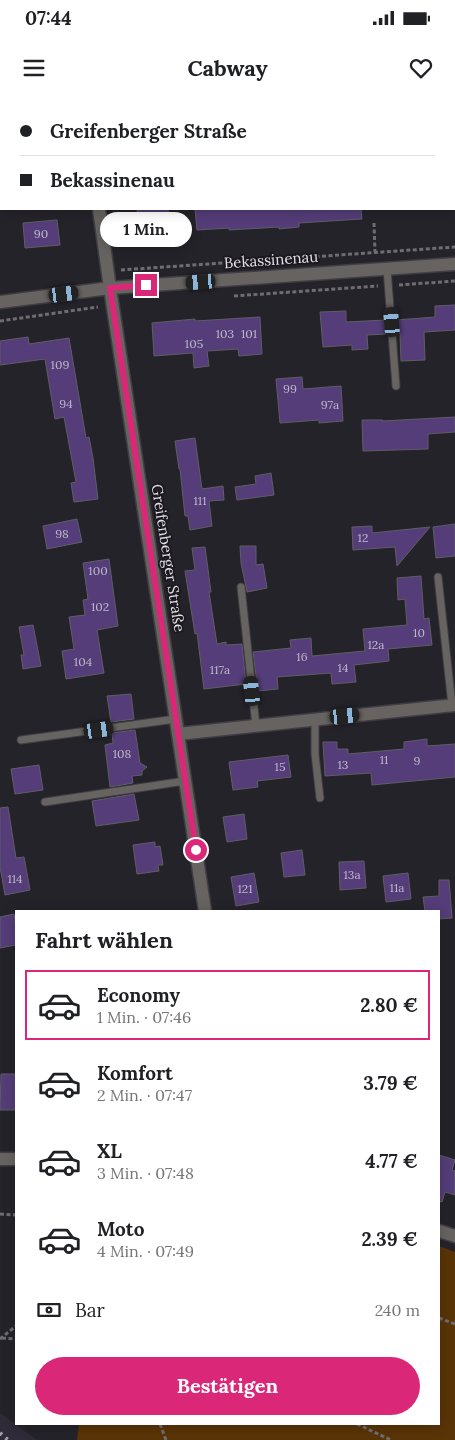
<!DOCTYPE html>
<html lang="de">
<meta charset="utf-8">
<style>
:root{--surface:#fff;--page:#f6f6f6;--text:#202124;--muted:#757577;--line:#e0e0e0;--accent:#db2777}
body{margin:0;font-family:Lora,serif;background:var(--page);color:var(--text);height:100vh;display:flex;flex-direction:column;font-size:19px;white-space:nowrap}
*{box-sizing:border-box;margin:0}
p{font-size:16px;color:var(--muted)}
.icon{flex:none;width:28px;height:28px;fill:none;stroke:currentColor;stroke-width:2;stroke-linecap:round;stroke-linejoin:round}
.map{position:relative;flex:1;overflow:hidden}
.panel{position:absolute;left:15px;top:810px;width:425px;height:515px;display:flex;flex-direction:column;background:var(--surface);border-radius:0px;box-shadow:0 2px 12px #0003}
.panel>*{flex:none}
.banner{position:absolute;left:0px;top:0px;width:455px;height:110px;box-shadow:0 2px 12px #0003;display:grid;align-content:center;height:110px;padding:0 20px;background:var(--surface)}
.end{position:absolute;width:22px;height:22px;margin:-11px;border:6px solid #db2777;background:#fff;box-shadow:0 0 0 2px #fff}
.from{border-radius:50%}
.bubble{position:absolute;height:35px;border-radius:18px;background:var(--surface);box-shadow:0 2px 12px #0003;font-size:16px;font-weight:800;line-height:35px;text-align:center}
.car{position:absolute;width:15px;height:30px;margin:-15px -8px;border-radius:6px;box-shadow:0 0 4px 1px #0007;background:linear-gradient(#222 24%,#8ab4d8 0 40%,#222 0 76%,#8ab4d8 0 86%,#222 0)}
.banner b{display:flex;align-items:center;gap:18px;height:48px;font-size:19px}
.banner b+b{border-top:1px solid var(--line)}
.banner i{width:12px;height:12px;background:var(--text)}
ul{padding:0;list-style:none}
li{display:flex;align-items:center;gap:15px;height:70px;margin:0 10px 8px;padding:0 10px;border:2px solid transparent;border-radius:0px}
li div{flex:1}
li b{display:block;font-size:19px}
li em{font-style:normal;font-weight:800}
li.on{border-color:var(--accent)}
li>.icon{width:45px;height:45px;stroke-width:1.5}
h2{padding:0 20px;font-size:22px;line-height:60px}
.pay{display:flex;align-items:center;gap:12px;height:55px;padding:0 20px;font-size:19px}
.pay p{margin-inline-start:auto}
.button{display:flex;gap:10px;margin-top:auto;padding:10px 20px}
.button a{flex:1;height:58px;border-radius:30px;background:var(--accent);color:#fff;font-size:20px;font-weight:800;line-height:58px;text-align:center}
.status{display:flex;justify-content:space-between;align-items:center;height:35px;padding:0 25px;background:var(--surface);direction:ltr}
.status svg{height:14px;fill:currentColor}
header{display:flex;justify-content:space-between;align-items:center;height:65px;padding:0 20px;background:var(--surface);font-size:22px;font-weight:800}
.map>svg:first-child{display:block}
.built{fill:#2f2b38}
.green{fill:#593406}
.building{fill:#543d78;stroke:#605d66}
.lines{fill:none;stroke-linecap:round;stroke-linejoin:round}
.service-casing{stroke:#403e44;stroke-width:9}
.minor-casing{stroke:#403e44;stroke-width:15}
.tertiary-casing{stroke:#403e44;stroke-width:15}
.path{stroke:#6f6d73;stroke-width:3;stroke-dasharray:4 2.5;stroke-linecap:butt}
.service{stroke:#676360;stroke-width:7}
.minor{stroke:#676360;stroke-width:12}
.tertiary{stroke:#676360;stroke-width:12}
.rail{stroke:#a5a3a8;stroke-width:4;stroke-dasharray:2.5 5;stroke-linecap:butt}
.route{stroke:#db2777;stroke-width:6}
.labels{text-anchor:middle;stroke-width:4;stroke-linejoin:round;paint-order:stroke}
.number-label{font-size:12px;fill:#bfb8ca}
.street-label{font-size:15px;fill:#e3e1e6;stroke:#1c1921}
</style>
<div class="status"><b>07:44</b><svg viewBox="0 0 49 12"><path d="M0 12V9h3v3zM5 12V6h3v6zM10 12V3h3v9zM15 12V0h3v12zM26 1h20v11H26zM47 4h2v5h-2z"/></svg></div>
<header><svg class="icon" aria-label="menu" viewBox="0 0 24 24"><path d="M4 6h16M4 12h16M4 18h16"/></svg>Cabway<svg class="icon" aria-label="heart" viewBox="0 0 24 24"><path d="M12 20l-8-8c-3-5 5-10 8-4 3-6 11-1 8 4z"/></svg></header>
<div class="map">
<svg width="455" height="1340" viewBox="0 0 455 1340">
<rect width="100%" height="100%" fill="#25232a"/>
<path class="built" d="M0,1313L37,1340H0Z"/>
<path class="green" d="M439,1146L455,1152V1340H77L79,1324H439Z"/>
<path class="building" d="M137,109H168L170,134L140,138Z
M195,109H361L362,119L299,123V127L279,129V127L229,130V128L197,130Z
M57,120L60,145L25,148L23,123Z
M455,205V230L424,232L425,260L401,261L400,233L397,234L396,220L435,217V206Z
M346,211V222L386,220L387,234L367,235L368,249L352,250V245L323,247L320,212Z
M260,217L262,254L239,256L238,249L207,251L209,266L194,268L193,253L154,256L152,223L195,219V221Z
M28,237L29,244L69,238L86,338L89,337L93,358L98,399L74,402L71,383L76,382L64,317L55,319L45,259L0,265V241Z
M302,277L303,289L341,286L343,321L319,323V320L280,323L276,279Z
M455,317V332L428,334V349L363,351L362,320H383V321Z
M195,338L202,389L223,386L224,400L209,401L212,426L190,430L188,416H185L180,369H179L175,341Z
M271,373L274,395L237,400L235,387L256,384L255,376Z
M77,419L82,442L47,449L43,426Z
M455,424V456L436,458L433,427Z
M372,426V433L430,427L397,466L395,447L353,450L352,427Z
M240,446H256V465L263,464L267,488L247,492L241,463Z
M205,447L211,492H209L217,544L226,542V545L242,544L246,584L204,589L197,533L195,534L185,471L195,470L192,448Z
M109,459L118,526L97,530L104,573L66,579L62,551L74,549L69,517L85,515L83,500L88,499L83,463Z
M421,476L424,519L429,518L432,545L388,549L389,561L354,565L356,582L332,584L331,573L277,577L278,589L258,591L253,552L291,548L290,540L311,538L312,556L365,551L363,529L407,525L405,499L398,500L397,478Z
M33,525L41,566L23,569L21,555H24L19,527Z
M131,594L134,619L111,622L107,596Z
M135,630L140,663L147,667L142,671V675L132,676L133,683L110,687L105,645L113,643L112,633Z
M427,639V646L455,644V677L372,685L371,673L325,676L323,642H337V649H348V654L404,649V642Z
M288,655L291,677L257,681L258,687L233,690L229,662Z
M39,665L43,690L15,694L11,669Z
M134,694L139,720L96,726L92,701Z
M8,707L16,758L24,757L30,790L5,795L0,767V708Z
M244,714L247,739L227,742L223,717Z
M155,742V747L160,746L163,765H158L159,771L137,774L133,745Z
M302,750L305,775L284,777L281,753Z
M364,761L366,788L340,790L339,762Z
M254,773L259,802L236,806L231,777Z
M408,773L411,799L386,802L383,776Z
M439,780H449L452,818L439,819V811H425L423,797L439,796Z
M14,814L16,825V845L0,848V817Z
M1,974H16V1010H0Z
M439,1055L455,1060L452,1070L455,1071V1095L445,1092L442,1102L439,1101Z"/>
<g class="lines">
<defs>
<path id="service" d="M387,169L396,286
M438,477L452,605
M241,487L256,626
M315,620V654L320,698
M21,640L176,619
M45,702L185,681"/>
<path id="minor" d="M84,0V1
M99,109L110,188L205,811
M178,634L455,605
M0,1059H16
M439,1131L455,1136"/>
<path id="tertiary" d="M0,202L110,188L455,164"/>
</defs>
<use href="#service" class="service-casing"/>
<use href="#minor" class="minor-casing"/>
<use href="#tertiary" class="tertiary-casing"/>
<path class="path" d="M374,123L375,152
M121,170L455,147
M399,185L455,181
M234,196L378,186
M0,221L98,207
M0,1114L16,1115
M439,1218L455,1224
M2,1238L16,1239
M0,1239L16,1226
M160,1324L166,1340
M357,1324L391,1340"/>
<use href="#service" class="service"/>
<use href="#minor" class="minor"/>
<use href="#tertiary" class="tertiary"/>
<path class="rail" d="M0,1333L8,1340"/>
</g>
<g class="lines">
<path class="route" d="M146,185L110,188L196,750"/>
</g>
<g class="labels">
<g class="number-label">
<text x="41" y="138">90</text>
<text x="225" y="238">103</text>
<text x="249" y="238">101</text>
<text x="194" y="248">105</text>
<text x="60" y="269">109</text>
<text x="290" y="293">99</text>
<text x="66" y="308">94</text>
<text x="330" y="309">97a</text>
<text x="200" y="405">111</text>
<text x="62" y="438">98</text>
<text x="363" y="442">12</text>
<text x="98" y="475">100</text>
<text x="100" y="511">102</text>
<text x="419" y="537">10</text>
<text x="376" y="549">12a</text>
<text x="302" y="561">16</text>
<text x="83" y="566">104</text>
<text x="343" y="572">14</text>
<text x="220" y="574">117a</text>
<text x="122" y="658">108</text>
<text x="384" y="664">11</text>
<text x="417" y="665">9</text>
<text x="343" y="669">13</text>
<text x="280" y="671">15</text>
<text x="352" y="779">13a</text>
<text x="15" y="783">114</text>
<text x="397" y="792">11a</text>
<text x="245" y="793">121</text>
</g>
<g class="street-label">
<text transform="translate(271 160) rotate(-4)" y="5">Bekassinenau</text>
<text transform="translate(168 458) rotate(81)" y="5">Greifenberger Straße</text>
</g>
</g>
</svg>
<i class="end from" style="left:196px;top:750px"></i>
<i class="end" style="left:146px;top:185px"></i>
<div class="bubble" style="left:100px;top:112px;width:92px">1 Min.</div>
<i class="car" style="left:201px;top:182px;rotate:266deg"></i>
<i class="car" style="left:64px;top:194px;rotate:83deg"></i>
<i class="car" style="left:392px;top:222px;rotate:355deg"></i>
<i class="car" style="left:252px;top:591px;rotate:354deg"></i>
<i class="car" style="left:345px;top:616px;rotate:84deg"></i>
<i class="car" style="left:99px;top:630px;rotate:82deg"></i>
<div class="banner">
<b><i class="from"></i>Greifenberger Straße</b>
<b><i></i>Bekassinenau</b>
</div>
<section class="panel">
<h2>Fahrt wählen</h2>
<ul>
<li class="on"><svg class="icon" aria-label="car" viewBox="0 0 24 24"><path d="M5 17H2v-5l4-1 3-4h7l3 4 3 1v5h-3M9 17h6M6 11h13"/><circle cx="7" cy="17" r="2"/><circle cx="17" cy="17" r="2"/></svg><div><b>Economy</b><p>1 Min. · 07:46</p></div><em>2.80 €</em></li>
<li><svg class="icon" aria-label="car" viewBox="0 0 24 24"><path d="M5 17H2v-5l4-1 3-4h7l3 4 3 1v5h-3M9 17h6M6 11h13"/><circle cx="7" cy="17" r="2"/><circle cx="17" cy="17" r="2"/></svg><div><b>Komfort</b><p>2 Min. · 07:47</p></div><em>3.79 €</em></li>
<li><svg class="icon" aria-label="car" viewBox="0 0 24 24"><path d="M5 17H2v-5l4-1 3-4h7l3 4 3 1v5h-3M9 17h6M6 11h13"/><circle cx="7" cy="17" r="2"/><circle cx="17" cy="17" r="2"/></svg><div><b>XL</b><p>3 Min. · 07:48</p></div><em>4.77 €</em></li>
<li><svg class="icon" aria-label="car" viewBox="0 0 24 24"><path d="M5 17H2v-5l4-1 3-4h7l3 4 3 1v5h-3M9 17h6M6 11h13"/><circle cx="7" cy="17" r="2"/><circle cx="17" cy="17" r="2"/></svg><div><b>Moto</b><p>4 Min. · 07:49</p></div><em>2.39 €</em></li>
</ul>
<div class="pay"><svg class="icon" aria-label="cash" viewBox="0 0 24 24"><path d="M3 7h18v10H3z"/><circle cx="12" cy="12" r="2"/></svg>Bar<p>240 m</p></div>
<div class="button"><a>Bestätigen</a></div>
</section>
</div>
